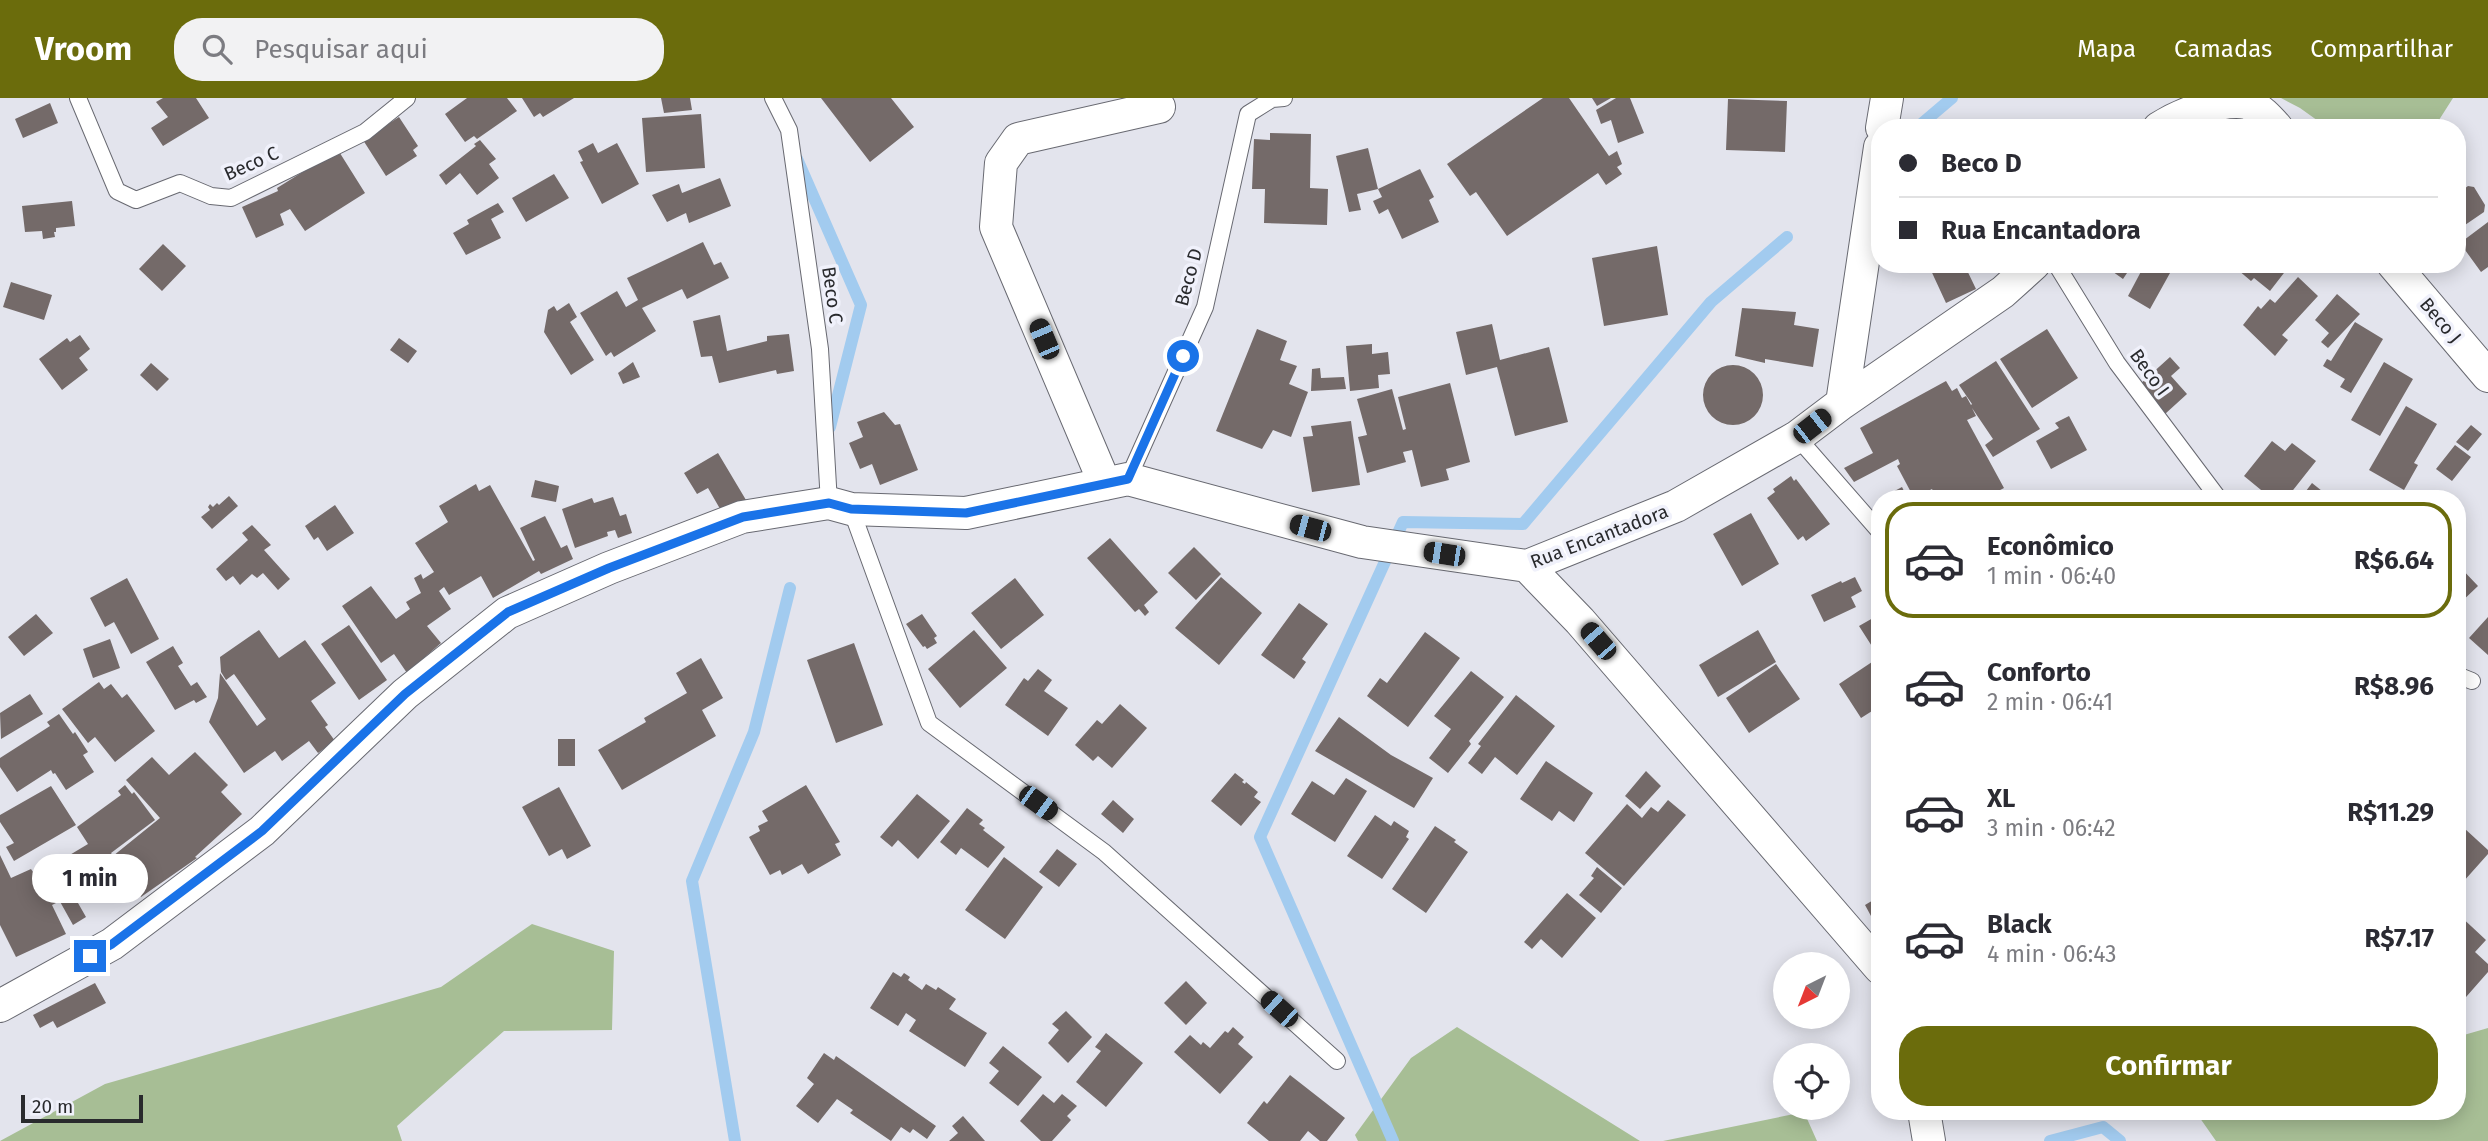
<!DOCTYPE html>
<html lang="pt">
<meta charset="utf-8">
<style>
:root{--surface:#fff;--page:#f2f2f3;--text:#2b2b33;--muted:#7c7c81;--line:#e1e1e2;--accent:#6b6c0c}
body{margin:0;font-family:"Fira Sans",sans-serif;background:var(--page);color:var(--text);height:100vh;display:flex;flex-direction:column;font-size:26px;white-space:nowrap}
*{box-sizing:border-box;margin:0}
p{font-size:23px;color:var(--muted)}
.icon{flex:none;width:38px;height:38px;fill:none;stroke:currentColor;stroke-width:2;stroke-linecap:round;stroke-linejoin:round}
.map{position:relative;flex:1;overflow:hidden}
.side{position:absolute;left:1871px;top:392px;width:595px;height:630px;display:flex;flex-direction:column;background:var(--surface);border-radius:28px;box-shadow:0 4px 18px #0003}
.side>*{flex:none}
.hud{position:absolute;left:1871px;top:21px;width:595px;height:154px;border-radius:28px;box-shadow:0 4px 18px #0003;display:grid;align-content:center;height:154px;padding:0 28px;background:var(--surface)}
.needle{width:46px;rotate:222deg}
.tools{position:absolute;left:1773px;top:854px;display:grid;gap:14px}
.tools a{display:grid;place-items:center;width:77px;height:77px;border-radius:50%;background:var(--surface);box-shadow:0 4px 18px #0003;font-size:35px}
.scale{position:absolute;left:21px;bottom:18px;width:122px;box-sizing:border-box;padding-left:7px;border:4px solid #292a2d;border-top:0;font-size:19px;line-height:24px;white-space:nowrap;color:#292a2d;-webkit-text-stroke:5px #f0f1fb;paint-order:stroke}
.end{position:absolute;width:32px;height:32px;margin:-16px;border:9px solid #1a73e8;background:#fff;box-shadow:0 0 0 4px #fff}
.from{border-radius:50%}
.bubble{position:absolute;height:49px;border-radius:24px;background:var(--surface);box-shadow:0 4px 18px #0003;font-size:23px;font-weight:700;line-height:49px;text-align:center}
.car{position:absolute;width:21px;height:42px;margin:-21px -10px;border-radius:9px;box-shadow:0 0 5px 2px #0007;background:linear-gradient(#222 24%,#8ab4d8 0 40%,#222 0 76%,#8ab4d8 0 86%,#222 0)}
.hud b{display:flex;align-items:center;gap:24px;height:66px;font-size:26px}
.hud b+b{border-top:2px solid var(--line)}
.hud i{width:18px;height:18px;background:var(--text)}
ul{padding:12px 0 0;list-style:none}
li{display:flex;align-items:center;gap:21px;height:116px;margin:0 14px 10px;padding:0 14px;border:4px solid transparent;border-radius:28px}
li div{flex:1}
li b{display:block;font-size:26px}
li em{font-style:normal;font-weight:700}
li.on{border-color:var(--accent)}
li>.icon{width:63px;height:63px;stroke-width:1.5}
.button{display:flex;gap:14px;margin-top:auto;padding:14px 28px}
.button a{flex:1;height:80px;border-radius:28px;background:var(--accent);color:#fff;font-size:28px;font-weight:700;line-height:80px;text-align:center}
header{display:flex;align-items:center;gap:42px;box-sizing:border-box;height:98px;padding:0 35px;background:var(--accent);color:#fff}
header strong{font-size:33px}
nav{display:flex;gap:38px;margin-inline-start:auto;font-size:24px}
.search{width:490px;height:63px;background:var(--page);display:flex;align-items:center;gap:18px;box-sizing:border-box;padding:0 24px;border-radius:28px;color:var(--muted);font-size:26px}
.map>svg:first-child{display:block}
.green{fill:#a7be95}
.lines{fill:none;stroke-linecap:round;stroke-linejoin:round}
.stream{stroke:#a2cbef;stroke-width:12}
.building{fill:#746a69}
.lane-casing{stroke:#686971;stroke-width:18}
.street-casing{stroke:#686971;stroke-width:34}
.lane{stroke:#fff;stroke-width:16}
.street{stroke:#fff;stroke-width:32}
.route{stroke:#1a73e8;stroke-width:9}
.labels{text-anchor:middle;stroke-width:7;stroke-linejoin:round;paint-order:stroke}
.street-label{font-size:19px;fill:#292a2d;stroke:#f0f1fb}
</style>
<header>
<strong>Vroom</strong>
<div class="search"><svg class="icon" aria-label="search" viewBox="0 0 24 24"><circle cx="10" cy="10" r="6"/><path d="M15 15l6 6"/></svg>Pesquisar aqui</div>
<nav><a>Mapa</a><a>Camadas</a><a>Compartilhar</a></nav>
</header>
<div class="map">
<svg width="2488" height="1043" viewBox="0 0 2488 1043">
<rect width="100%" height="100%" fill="#e3e4ed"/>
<path class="green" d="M2281,0H2453L2439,22L2418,30H2328L2300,10Z
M532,826L614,853L612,932L504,933L397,1028L402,1043H0L105,986L441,889Z
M1457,929L1640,1043H1358L1355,1037L1411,960Z
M2488,930V1043H2216L2195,1013H2457V939Z
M1804,1014L1817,1043H1663Z"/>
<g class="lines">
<path class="stream" d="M1919,28L1952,0
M797,61L861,207L830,329
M735,1043L692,783L754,634L790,490
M1393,1043L1260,739L1403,424L1523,426L1711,204L1787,139
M2050,1043L2103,1029L2120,1043"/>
</g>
<path class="building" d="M163,0H196L209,20L163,48L151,30L168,19L156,4Z
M467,0H507L517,13L477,41L474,38L465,44L445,16Z
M522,0H574L543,19L540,15L534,19Z
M661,0H690L692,12L664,15Z
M821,0H891L914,29L870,64Z
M1543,0H1569L1609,58L1617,53L1622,66L1617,69L1622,76L1606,87L1598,75L1507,138L1476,94L1470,98L1447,66Z
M1592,0H1611L1597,8Z
M1616,0H1630L1644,35L1618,45L1611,22L1601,26L1596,12Z
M1728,1L1787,3L1785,54L1726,52Z
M50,5L58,25L23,40L15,21Z
M701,16L705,70L646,74L642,20Z
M399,19L418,48L413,52L417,58L386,78L363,42Z
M1270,35L1311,36L1310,90L1328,91L1327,127L1264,125L1265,91H1252L1254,41L1270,42Z
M480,42L496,61L489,66L499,80L477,97L460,75L446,87L439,77L476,48L474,46Z
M593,45L598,55L617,45L639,86L602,106L580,64L583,63L578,53Z
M1368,50L1378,91L1420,71L1434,99L1429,102L1439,124L1402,141L1388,111L1379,116L1373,103L1382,99L1378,91L1357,96L1361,112L1349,114L1336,58Z
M338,52L365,95L305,133L290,111L280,116L284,127L256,140L242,109L278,93L277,90Z
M2457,74L2463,84L2457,88Z
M554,76L569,100L526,124L512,100Z
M720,80L731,108L689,125L686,115L667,124L652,97L679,86L682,95Z
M2468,88L2474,89L2485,107L2484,114L2465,127L2458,126L2457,96Z
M72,103L75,128L56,130V134H54L55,139L43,141L42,133L25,134L22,108Z
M498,105L504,114L491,121L501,140L466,157L453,135L469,126L467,122Z
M2488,124V169L2481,174L2460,145Z
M703,144L714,167L721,164L729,180L687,201L682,191L642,210L656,233L614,259L611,254L606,258L580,215L617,193L626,209L638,202L627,180Z
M163,146L186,168L162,193L139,171Z
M1657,148L1668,217L1604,228L1592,160Z
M1928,166H1964L1976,191L1946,205Z
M2102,166H2133L2123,181Z
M2145,166L2156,169L2157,166H2175L2150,211L2128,198Z
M2234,166H2291L2270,193L2254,180L2251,183L2238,172L2235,175L2230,171Z
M2298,179L2318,198L2282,237L2288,242L2275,258L2243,227L2258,208L2261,211L2270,201L2275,205Z
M11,184L52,197L44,222L3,209Z
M2337,196L2360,216L2328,250L2321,244L2329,235L2315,222Z
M569,205L577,219L570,224L594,262L571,277L544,234L548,212L554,208L557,213Z
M1742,210L1796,214L1794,227L1819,231L1813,269L1765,261V265L1735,258Z
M720,217L727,253L767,243V238L789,236L794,273L777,276L776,272L719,285L712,258L701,259L693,223Z
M2355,224L2383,241L2351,295L2340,289L2345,281L2323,268L2327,261L2331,263Z
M1492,226L1500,262L1549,249L1568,324L1515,338L1497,269L1466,277L1456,234Z
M1257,231L1287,243L1280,262L1297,268L1289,286L1308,294L1291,339L1273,332L1262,351L1216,333Z
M2047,231L2078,280L2032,310L2000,261Z
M80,237L90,251L79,260L88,272L62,292L39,261L67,240L70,244Z
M399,240L417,253L408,265L390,252Z
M1372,246V256L1388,254L1390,276L1378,277L1379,290L1350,293L1346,248Z
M2170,259L2180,270L2171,278L2187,296L2165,316L2139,287Z
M1996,263L2040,331L1993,359L1985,347L1993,341L1972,310L1976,318L1967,322L2004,390L1983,401H1937L1932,391L1914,400L1897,368L1900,366L1898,361L1854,384L1844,370L1873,355L1860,330L1946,283L1952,293L1957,290L1962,300L1966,298L1971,307L1972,306L1959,287Z
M633,264L640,279L623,286L618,275Z
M2384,264L2413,281L2380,338L2351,322Z
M151,265L169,281L157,293L140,277Z
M1703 297a30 30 0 1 1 60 0a30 30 0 1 1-60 0Z
M1320,270L1321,280L1344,279L1346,291L1311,293L1312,271Z
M1450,285L1470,364L1446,371L1449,382L1421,389L1412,352L1403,354L1406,364L1367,375L1358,339L1367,337L1357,301L1392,291L1403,332L1406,331L1398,299Z
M2406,308L2437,326L2414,365L2418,367L2404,392L2369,372Z
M884,314L895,327L900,326L918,372L880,387L872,366L860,371L849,345L863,339L857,324Z
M2069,318L2087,352L2051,371L2036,343L2059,330L2055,325Z
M1351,323L1360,387L1312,394L1303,339L1313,338L1311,328Z
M2471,327L2482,336L2468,353L2456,344Z
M2272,343L2285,353L2292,345L2316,363L2286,401L2280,396L2276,401H2272L2244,378Z
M2455,347L2471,359L2452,383L2436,371Z
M718,355L746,402L723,416L708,390L697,396L684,375Z
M1791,378L1794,383L1796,381L1830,426L1806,443L1803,438L1798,442L1767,400L1775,394L1773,391Z
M535,382L559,388L556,404L531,399Z
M2312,385L2332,401H2300Z
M476,386L479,393L490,387L533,463L535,462L520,430L545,418L561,450L567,447L573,461L541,476L539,473L493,500L481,478L449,497L444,489L439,493L451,511L427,528L441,545L407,575L394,556L381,565L342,508L371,488L396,521L410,511L406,504L421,495L414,480L421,476L423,481L434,474L415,445L448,424L439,408Z
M1902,389L1908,401H1889L1887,397Z
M2019,393L2027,401H2014L2012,397Z
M229,398L238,408L212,431L201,419L210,412L208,409L210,406L213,409L217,405L219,407Z
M613,399L620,418L626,416L632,435L618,440L615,432L607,434L608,438L575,450L562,411L592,400L594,405Z
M335,407L354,435L327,453L318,439L314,442L305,428Z
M1751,415L1779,466L1742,488L1713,436Z
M252,427L271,447L264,452L290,481L278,492L263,475L257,480L252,476L240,487L233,478L226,483L216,471L248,442L242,435Z
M1110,440L1158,494L1144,507L1149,514L1145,518L1139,511L1135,514L1087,460Z
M1194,449L1221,476L1196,502L1168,475Z
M2459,468L2478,488L2457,508V469Z
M1221,479L1262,515L1219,567L1175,530Z
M1855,479L1862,493L1851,499L1856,509L1824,524L1811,497L1841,483L1842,485Z
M127,480L159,541L131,556L114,524L105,529L90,500Z
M1015,480L1044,517L1001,551L971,515Z
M1299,505L1328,526L1302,561L1306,564L1294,581L1261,557Z
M36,516L53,535L24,558L8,539Z
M922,516L937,538L934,540L937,545L927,551L925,548L923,549L906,526Z
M1880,516V550L1875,553L1859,528Z
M2488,519V557L2469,540Z
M349,527L387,582L359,602L321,546Z
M259,532L279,560L305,542L336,585L311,603L328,627L325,629L335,643L318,655L309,643L282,663L275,653L244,675L209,624L218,600L220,575L257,628L266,621L234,576L226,582L221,574L220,559Z
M974,532L1007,570L960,610L928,571Z
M1758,532L1776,564L1718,599L1699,567Z
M1425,534L1460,560L1408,629L1367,598L1380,580L1387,585Z
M110,541L120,570L93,580L83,551Z
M854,545L883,627L836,645L807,562Z
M173,548L183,565L178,568L191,588L197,584L207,599L196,605L194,602L175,612L146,564Z
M701,560L723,600L702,612L716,638L622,692L598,652L646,624L644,620L687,595L676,575Z
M1875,562L1880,569V608L1861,620L1839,586Z
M1776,566L1800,601L1749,635L1726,600Z
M1038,571L1052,582L1044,593L1068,610L1048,638L1005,607L1024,580L1028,583Z
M1471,573L1504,599L1469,643L1471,646L1448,675L1429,660L1451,631L1434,618Z
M99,584L104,591L111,586L122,600L127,596L155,633L115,664L95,639L88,645L62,611Z
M30,596L43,616L1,641L0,615Z
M1516,597L1555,628L1517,677L1495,659L1482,676L1468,665L1481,648L1478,646Z
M1120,606L1147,630L1112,670L1098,658L1093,663L1075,647L1097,622L1102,626Z
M59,616L73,636L75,634L88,654L83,657L94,674L66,692L55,675L53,676L51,672L17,694L0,669V660L50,628L47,624Z
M1339,619L1391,657L1433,680L1414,710L1315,653Z
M558,641H575V668H558Z
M195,654L228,687L221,694L242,716L195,759L197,760L141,799L137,793L123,803L112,785L78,805L86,819L73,827L43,773L88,746L77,729L121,697L118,693L125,687L132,696L134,694L155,722L111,755L113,758L160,720L126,682L152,659L169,677Z
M1546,663L1593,695L1574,724L1559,713L1552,723L1520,701Z
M1646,673L1661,688L1640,711L1625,698Z
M1235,675L1244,682L1242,684L1245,686L1246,684L1258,694L1254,699L1261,704L1241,728L1211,703Z
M1346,680L1367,693L1335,744L1291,716L1312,683L1334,697Z
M806,687L840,744L835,746L841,757L808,776L802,766L782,777L780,772L770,777L749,739L760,733L758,728L768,723L762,713Z
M51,688L76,727L14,763L6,749L14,745L0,724V717Z
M559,689L591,748L567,761L562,751L549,758L522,709Z
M917,696L950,723L918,761L898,742L892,749L880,739Z
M1113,702L1134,721L1123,735L1101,716Z
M1668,702L1686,717L1624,788L1585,755L1627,706L1642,720L1651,709L1658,714Z
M967,710L983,722L979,726L985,730L983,732L1005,749L988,770L961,750L956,757L940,744Z
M1375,717L1391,728L1394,723L1409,733L1406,739L1409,741L1382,781L1347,758Z
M1435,728L1456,742L1454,744L1468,754L1426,815L1392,791Z
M2464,730L2488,752V756L2463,784L2457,779V738Z
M1057,751L1077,766L1059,789L1039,774Z
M0,757L11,780L31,771L33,774L40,770L56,805L52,807L66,836L16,859L0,827Z
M1004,759L1043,789L1005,841L965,812Z
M1597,769L1622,790L1601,815L1579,797L1594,780L1591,778Z
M2457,783L2466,791L2457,801Z
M1567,795L1596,820L1562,860L1541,841L1532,851L1524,844Z
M1880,798V823L1871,818L1865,807Z
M2457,815L2486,842L2475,854L2488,866V874L2459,907Z
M893,874L901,879L904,875L910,879L908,882L922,892L926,886L936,892L938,889L956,901L949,911L987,935L965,969L909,933L916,922L906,915L898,928L870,910Z
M1186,883L1207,905L1186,927L1164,905Z
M95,885L106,905L57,930L53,923L40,930L33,917Z
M1066,913L1092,939L1068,965L1048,945L1059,932L1052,926Z
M1233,929L1244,939L1238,946L1253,959L1220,996L1174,954L1190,937L1201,947L1203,944L1210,950L1225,933L1228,935Z
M1106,935L1143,965L1106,1009L1076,984L1101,953L1095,949Z
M1003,948L1042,979L1018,1008L989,985L999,973L989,965Z
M824,955L834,962L836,958L936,1028L927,1041L913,1031L910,1035L901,1029L891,1043L850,1015L853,1012L837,1001L818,1025L796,1008L814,986L807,980Z
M1290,977L1345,1020L1327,1043H1320L1308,1033L1300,1043H1269L1247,1025L1264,1003L1267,1006Z
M1043,996L1054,1005L1062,996L1077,1008L1067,1018L1071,1022L1052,1043H1041L1020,1023Z
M963,1018L985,1043H949L958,1035L952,1028Z"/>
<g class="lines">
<defs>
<path id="lane" d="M78,0L117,93L136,102L180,85L211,98L231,100L365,34L407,0
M773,0L789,32L820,251L829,405
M2056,166L2117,265L2219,401
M1797,339L1880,434
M1128,381L1205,209L1248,16L1272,1L1284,0
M851,411L929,625L1104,754L1337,963
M2457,577L2472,583"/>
<path id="street" d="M1882,30L1887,0
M2159,30C2181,16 2222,0 2247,5C2259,10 2269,21 2277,30
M2393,166L2488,278
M1842,305L1880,49
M1105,386L996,129L1001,65L1018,41L1159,9
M1527,468L1580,523L1880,870
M0,908L112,846L262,733L405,596L507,515L609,470L742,419L829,405L851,411L966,415L1128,381L1362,444L1527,468L1676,408L1797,339L1842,305L2003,194L2034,166
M1924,1013L1929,1043"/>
</defs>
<use href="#lane" class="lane-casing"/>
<use href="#street" class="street-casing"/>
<use href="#lane" class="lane"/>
<use href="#street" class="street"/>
</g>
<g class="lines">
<path class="route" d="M90,858L112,846L262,733L405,596L508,514L609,470L743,419L829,405L851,411L966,415L1128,381L1183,258"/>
</g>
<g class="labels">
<g class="street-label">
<text transform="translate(251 65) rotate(-24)" y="7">Beco C</text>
<text transform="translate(1188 179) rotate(-75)" y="7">Beco D</text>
<text transform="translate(833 197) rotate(82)" y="7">Beco C</text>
<text transform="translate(2441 222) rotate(50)" y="7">Beco J</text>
<text transform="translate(2150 274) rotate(54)" y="7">Beco I</text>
<text transform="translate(1599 438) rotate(-21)" y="7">Rua Encantadora</text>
</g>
</g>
</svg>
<div class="tools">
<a><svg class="needle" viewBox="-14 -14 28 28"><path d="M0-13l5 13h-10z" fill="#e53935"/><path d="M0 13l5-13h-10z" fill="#7c7c81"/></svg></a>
<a><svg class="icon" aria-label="locate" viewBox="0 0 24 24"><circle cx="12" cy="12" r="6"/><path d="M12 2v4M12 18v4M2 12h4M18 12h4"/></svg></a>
</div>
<div class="scale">20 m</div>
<i class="end from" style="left:1183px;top:258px"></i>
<i class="end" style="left:90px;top:858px"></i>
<div class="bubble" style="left:32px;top:756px;width:116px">1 min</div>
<i class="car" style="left:1044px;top:241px;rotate:337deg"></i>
<i class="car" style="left:1812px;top:328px;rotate:52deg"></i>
<i class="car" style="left:1310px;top:430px;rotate:285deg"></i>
<i class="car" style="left:1444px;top:456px;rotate:279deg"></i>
<i class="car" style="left:1598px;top:543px;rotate:319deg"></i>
<i class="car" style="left:1038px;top:705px;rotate:126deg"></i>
<i class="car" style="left:1279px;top:911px;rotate:312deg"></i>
<div class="hud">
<b><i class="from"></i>Beco D</b>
<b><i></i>Rua Encantadora</b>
</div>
<section class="side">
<ul>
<li class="on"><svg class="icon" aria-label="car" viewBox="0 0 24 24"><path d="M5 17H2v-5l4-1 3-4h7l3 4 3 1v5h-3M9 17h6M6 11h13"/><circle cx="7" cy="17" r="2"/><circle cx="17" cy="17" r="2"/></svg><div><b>Econômico</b><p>1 min · 06:40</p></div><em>R$6.64</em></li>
<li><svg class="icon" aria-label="car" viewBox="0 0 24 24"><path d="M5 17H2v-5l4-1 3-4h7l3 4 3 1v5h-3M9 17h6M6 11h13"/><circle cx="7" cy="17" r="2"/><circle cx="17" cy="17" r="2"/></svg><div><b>Conforto</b><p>2 min · 06:41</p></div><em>R$8.96</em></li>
<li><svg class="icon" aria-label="car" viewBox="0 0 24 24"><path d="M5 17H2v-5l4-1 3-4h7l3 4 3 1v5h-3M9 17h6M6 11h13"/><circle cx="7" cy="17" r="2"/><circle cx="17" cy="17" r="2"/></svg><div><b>XL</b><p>3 min · 06:42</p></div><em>R$11.29</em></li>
<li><svg class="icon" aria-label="car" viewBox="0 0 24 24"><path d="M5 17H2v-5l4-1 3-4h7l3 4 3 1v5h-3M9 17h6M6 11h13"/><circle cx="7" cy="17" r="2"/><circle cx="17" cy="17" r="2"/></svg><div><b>Black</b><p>4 min · 06:43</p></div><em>R$7.17</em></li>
</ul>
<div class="button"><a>Confirmar</a></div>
</section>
</div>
